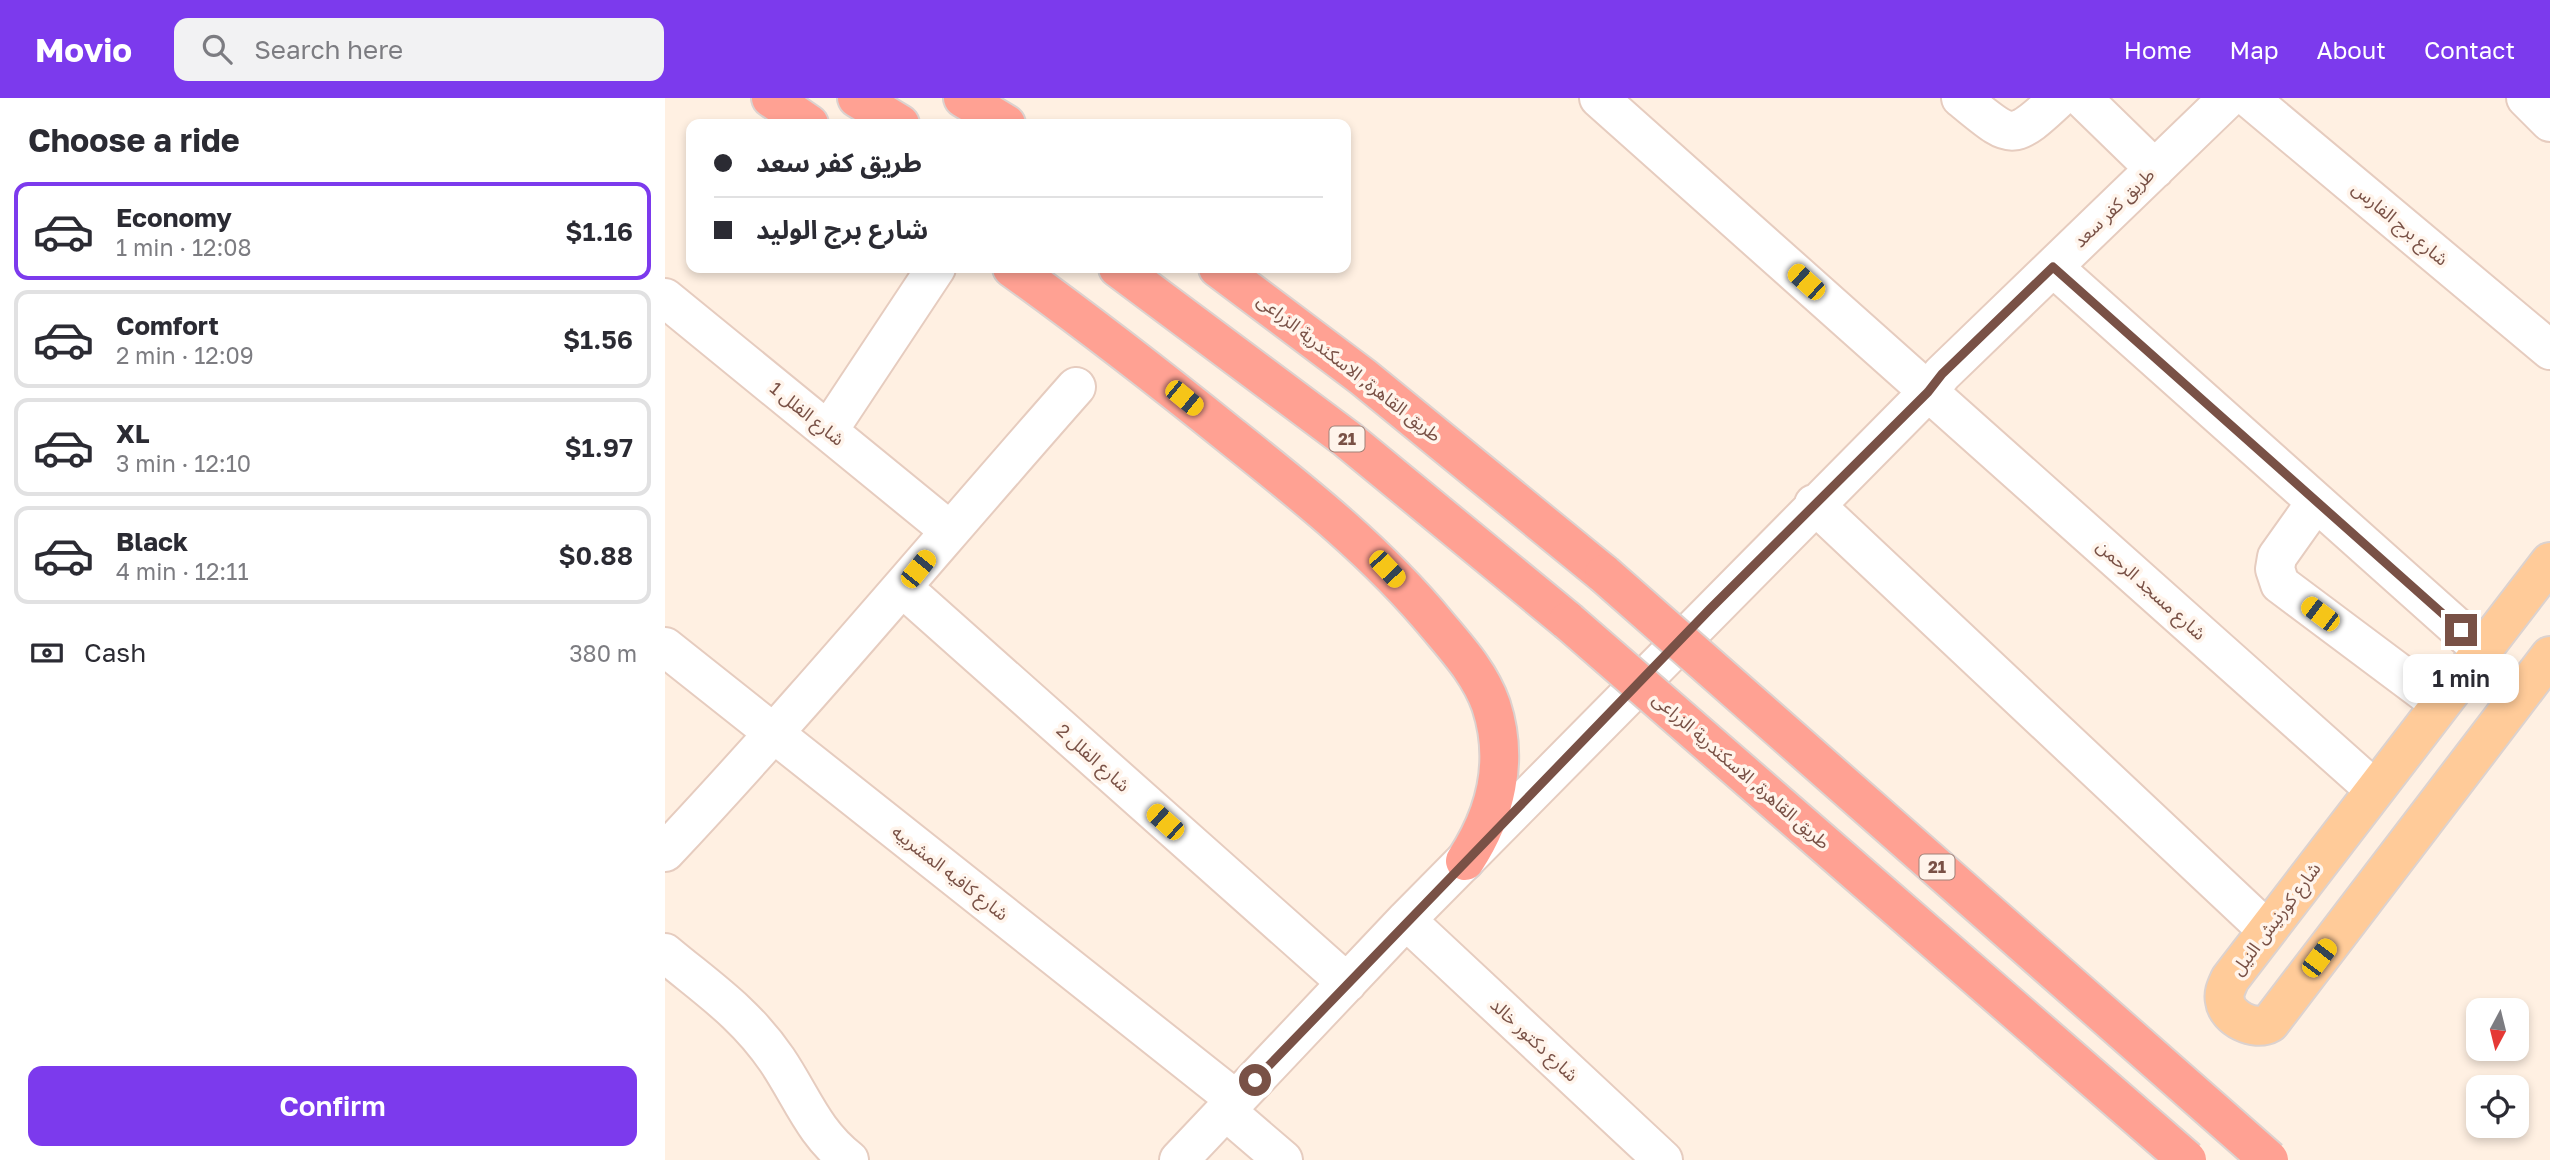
<!DOCTYPE html>
<meta charset="utf-8">
<style>
:root{--surface:#fff;--page:#f2f2f3;--text:#2b2b33;--muted:#7c7c81;--line:#e1e1e2;--accent:#7c3aed}
body{margin:0;font-family:"Golos Text","Noto Sans Arabic",sans-serif;background:var(--page);color:var(--text);height:100vh;display:flex;flex-direction:column;font-size:26px;white-space:nowrap}
*{box-sizing:border-box;margin:0}
p{font-size:23px;color:var(--muted)}
.icon{flex:none;width:38px;height:38px;fill:none;stroke:currentColor;stroke-width:2;stroke-linecap:round;stroke-linejoin:round}
.map{position:relative;flex:1;overflow:hidden}
.sheet{display:flex;flex-direction:column;background:var(--surface);width:665px}
.sheet>*{flex:none}
.banner{position:absolute;left:21px;top:21px;width:665px;height:154px;border-radius:14px;box-shadow:0 4px 10px #0003;display:grid;align-content:center;height:154px;padding:0 28px;background:var(--surface)}
.needle{width:46px;rotate:187deg}
.buttons{position:absolute;left:1801px;top:900px;display:grid;gap:14px}
.buttons a{display:grid;place-items:center;width:63px;height:63px;border-radius:14px;background:var(--surface);box-shadow:0 4px 10px #0003;font-size:35px}
.end{position:absolute;width:32px;height:32px;margin:-16px;border:9px solid #795146;background:#fff;box-shadow:0 0 0 4px #fff}
.from{border-radius:50%}
.bubble{position:absolute;height:49px;border-radius:14px;background:var(--surface);box-shadow:0 4px 10px #0003;font-size:23px;font-weight:600;line-height:49px;text-align:center}
.car{position:absolute;width:21px;height:42px;margin:-21px -10px;border-radius:9px;box-shadow:0 0 5px 2px #0007;background:linear-gradient(#f5c518 24%,#345 0 40%,#f5c518 0 76%,#345 0 86%,#f5c518 0)}
.banner b{display:flex;align-items:center;gap:24px;height:66px;font-size:26px}
.banner b+b{border-top:2px solid var(--line)}
.banner i{width:18px;height:18px;background:var(--text)}
ul{padding:0;list-style:none}
li{display:flex;align-items:center;gap:21px;height:98px;margin:0 14px 10px;padding:0 14px;border:4px solid var(--line);border-radius:14px}
li div{flex:1}
li b{display:block;font-size:26px}
li em{font-style:normal;font-weight:600}
li.on{border-color:var(--accent)}
li>.icon{width:63px;height:63px;stroke-width:1.5}
h2{padding:0 28px;font-size:32px;line-height:84px}
.pay{display:flex;align-items:center;gap:18px;height:77px;padding:0 28px;font-size:26px}
.pay p{margin-inline-start:auto}
.button{display:flex;gap:14px;margin-top:auto;padding:14px 28px}
.button a{flex:1;height:80px;border-radius:14px;background:var(--accent);color:#fff;font-size:28px;font-weight:600;line-height:80px;text-align:center}
header{display:flex;align-items:center;gap:42px;box-sizing:border-box;height:98px;padding:0 35px;background:var(--accent);color:#fff}
header strong{font-size:33px}
nav{display:flex;gap:38px;margin-inline-start:auto;font-size:24px}
.search{width:490px;height:63px;background:var(--page);display:flex;align-items:center;gap:18px;box-sizing:border-box;padding:0 24px;border-radius:14px;color:var(--muted);font-size:26px}
main{display:flex;flex:1;min-height:0}
.map>svg:first-child{display:block}
.lines{fill:none;stroke-linecap:round;stroke-linejoin:round}
.minor-casing{stroke:#e6ccbf;stroke-width:42}
.major-casing{stroke:#dcd2cf;stroke-width:42}
.highway-casing{stroke:#dcd2cf;stroke-width:42}
.minor{stroke:#fff;stroke-width:38}
.major{stroke:#ffcb99;stroke-width:38}
.highway{stroke:#ffa193;stroke-width:38}
.highway-bridge-casing{stroke:#dcd2cf;stroke-width:42;stroke-linecap:butt}
.highway-bridge{stroke:#ffa193;stroke-width:38}
.route{stroke:#795146;stroke-width:9}
.labels{text-anchor:middle;stroke-width:7;stroke-linejoin:round;paint-order:stroke}
.shield{fill:#fff4eb;stroke:#a18278;stroke-width:2}
.shield-label{font-size:16px;font-weight:bold;fill:#795146}
.street-label{font-size:18px;fill:#795146;stroke:#fff4eb}
</style>
<header>
<strong>Movio</strong>
<div class="search"><svg class="icon" aria-label="search" viewBox="0 0 24 24"><circle cx="10" cy="10" r="6"/><path d="M15 15l6 6"/></svg>Search here</div>
<nav><a>Home</a><a>Map</a><a>About</a><a>Contact</a></nav>
</header>
<main>
<section class="sheet">
<h2>Choose a ride</h2>
<ul>
<li class="on"><svg class="icon" aria-label="car" viewBox="0 0 24 24"><path d="M5 17H2v-5l4-1 3-4h7l3 4 3 1v5h-3M9 17h6M6 11h13"/><circle cx="7" cy="17" r="2"/><circle cx="17" cy="17" r="2"/></svg><div><b>Economy</b><p>1 min · 12:08</p></div><em>$1.16</em></li>
<li><svg class="icon" aria-label="car" viewBox="0 0 24 24"><path d="M5 17H2v-5l4-1 3-4h7l3 4 3 1v5h-3M9 17h6M6 11h13"/><circle cx="7" cy="17" r="2"/><circle cx="17" cy="17" r="2"/></svg><div><b>Comfort</b><p>2 min · 12:09</p></div><em>$1.56</em></li>
<li><svg class="icon" aria-label="car" viewBox="0 0 24 24"><path d="M5 17H2v-5l4-1 3-4h7l3 4 3 1v5h-3M9 17h6M6 11h13"/><circle cx="7" cy="17" r="2"/><circle cx="17" cy="17" r="2"/></svg><div><b>XL</b><p>3 min · 12:10</p></div><em>$1.97</em></li>
<li><svg class="icon" aria-label="car" viewBox="0 0 24 24"><path d="M5 17H2v-5l4-1 3-4h7l3 4 3 1v5h-3M9 17h6M6 11h13"/><circle cx="7" cy="17" r="2"/><circle cx="17" cy="17" r="2"/></svg><div><b>Black</b><p>4 min · 12:11</p></div><em>$0.88</em></li>
</ul>
<div class="pay"><svg class="icon" aria-label="cash" viewBox="0 0 24 24"><path d="M3 7h18v10H3z"/><circle cx="12" cy="12" r="2"/></svg>Cash<p>380 m</p></div>
<div class="button"><a>Confirm</a></div>
</section>
<div class="map">
<svg width="1885" height="1062" viewBox="0 0 1885 1062">
<rect width="100%" height="100%" fill="#fff0e2"/>
<g class="lines">
<defs>
<path id="minor" d="M934,0L1709,691
M1296,0C1347,41 1345,46 1394,0
M1417,0L1490,71
M1584,0L1885,252
M1861,0L1885,24
M1388,169L1816,551
M0,200L284,432
M163,333L271,170
M1651,404L1612,459L1610,471L1615,486L1774,605
M1149,406L1602,832
M238,490L682,885
M0,549L571,1002
M0,754C142,603 274,444 411,289
M741,822L998,1062
M0,855C43,891 80,915 112,962C137,999 148,1034 184,1062
M561,1013L618,1062
M514,1062L741,822L1263,294L1277,276L1563,0"/>
<path id="major" d="M1885,464L1565,881C1562,888 1558,895 1560,903C1562,920 1590,934 1605,925L1885,558"/>
<path id="highway" d="M106,0L144,26
M192,0L235,26
M298,0L341,26
M347,170C422,224 494,280 566,338C640,397 713,455 773,528C794,553 815,576 826,607C844,662 831,716 800,763
M453,170L682,341L903,523
M553,170L698,279L939,476"/>
</defs>
<use href="#minor" class="minor-casing"/>
<use href="#major" class="major-casing"/>
<use href="#highway" class="highway-casing"/>
<use href="#minor" class="minor"/>
<use href="#major" class="major"/>
<use href="#highway" class="highway"/>
<defs>
<path id="highway-bridge" d="M939,476L1604,1062
M903,523L1522,1062"/>
</defs>
<use href="#highway-bridge" class="highway-bridge-casing"/>
<use href="#highway-bridge" class="highway-bridge"/>
</g>
<g class="lines">
<path class="route" d="M590,982L1045,511L1263,294L1277,276L1388,169L1796,532"/>
</g>
<g class="labels">
<g class="shield">
<rect x="664.5" y="328.5" width="35" height="25" rx="5"/>
<rect x="1254.5" y="756.5" width="35" height="25" rx="5"/>
</g>
<g class="shield-label">
<text x="682" y="347">21</text>
<text x="1272" y="775">21</text>
</g>
<g class="street-label">
<text transform="translate(1449 110) rotate(-44)" y="6">طريق كفر سعد</text>
<text transform="translate(1735 126) rotate(40)" y="6">شارع برج الفارس</text>
<text transform="translate(684 270) rotate(38)" y="6">طريق القاهرة, الاسكندرية الزراعى</text>
<text transform="translate(142 316) rotate(39)" y="6">شارع الفلل 1</text>
<text transform="translate(1486 492) rotate(42)" y="6">شارع مسجد الرحمن</text>
<text transform="translate(428 660) rotate(42)" y="6">شارع الفلل 2</text>
<text transform="translate(1076 673) rotate(41)" y="6">طريق القاهرة, الاسكندرية الزراعى</text>
<text transform="translate(285 775) rotate(38)" y="6">شارع كافيه المشربيه</text>
<text transform="translate(1611 821) rotate(-53)" y="6">شارع كورنيش النيل</text>
<text transform="translate(869 942) rotate(43)" y="6">شارع دكتور خالد</text>
</g>
</g>
</svg>
<div class="buttons">
<a><svg class="needle" viewBox="-14 -14 28 28"><path d="M0-13l5 13h-10z" fill="#e53935"/><path d="M0 13l5-13h-10z" fill="#7c7c81"/></svg></a>
<a><svg class="icon" aria-label="locate" viewBox="0 0 24 24"><circle cx="12" cy="12" r="6"/><path d="M12 2v4M12 18v4M2 12h4M18 12h4"/></svg></a>
</div>
<i class="end from" style="left:590px;top:982px"></i>
<i class="end" style="left:1796px;top:532px"></i>
<div class="bubble" style="left:1738px;top:556px;width:116px">1 min</div>
<i class="car" style="left:1141px;top:184px;rotate:312deg"></i>
<i class="car" style="left:519px;top:300px;rotate:129deg"></i>
<i class="car" style="left:253px;top:471px;rotate:39deg"></i>
<i class="car" style="left:722px;top:471px;rotate:137deg"></i>
<i class="car" style="left:1655px;top:516px;rotate:307deg"></i>
<i class="car" style="left:500px;top:724px;rotate:312deg"></i>
<i class="car" style="left:1654px;top:860px;rotate:37deg"></i>
<div class="banner">
<b><i class="from"></i>طريق كفر سعد</b>
<b><i></i>شارع برج الوليد</b>
</div>
</div>
</main>
